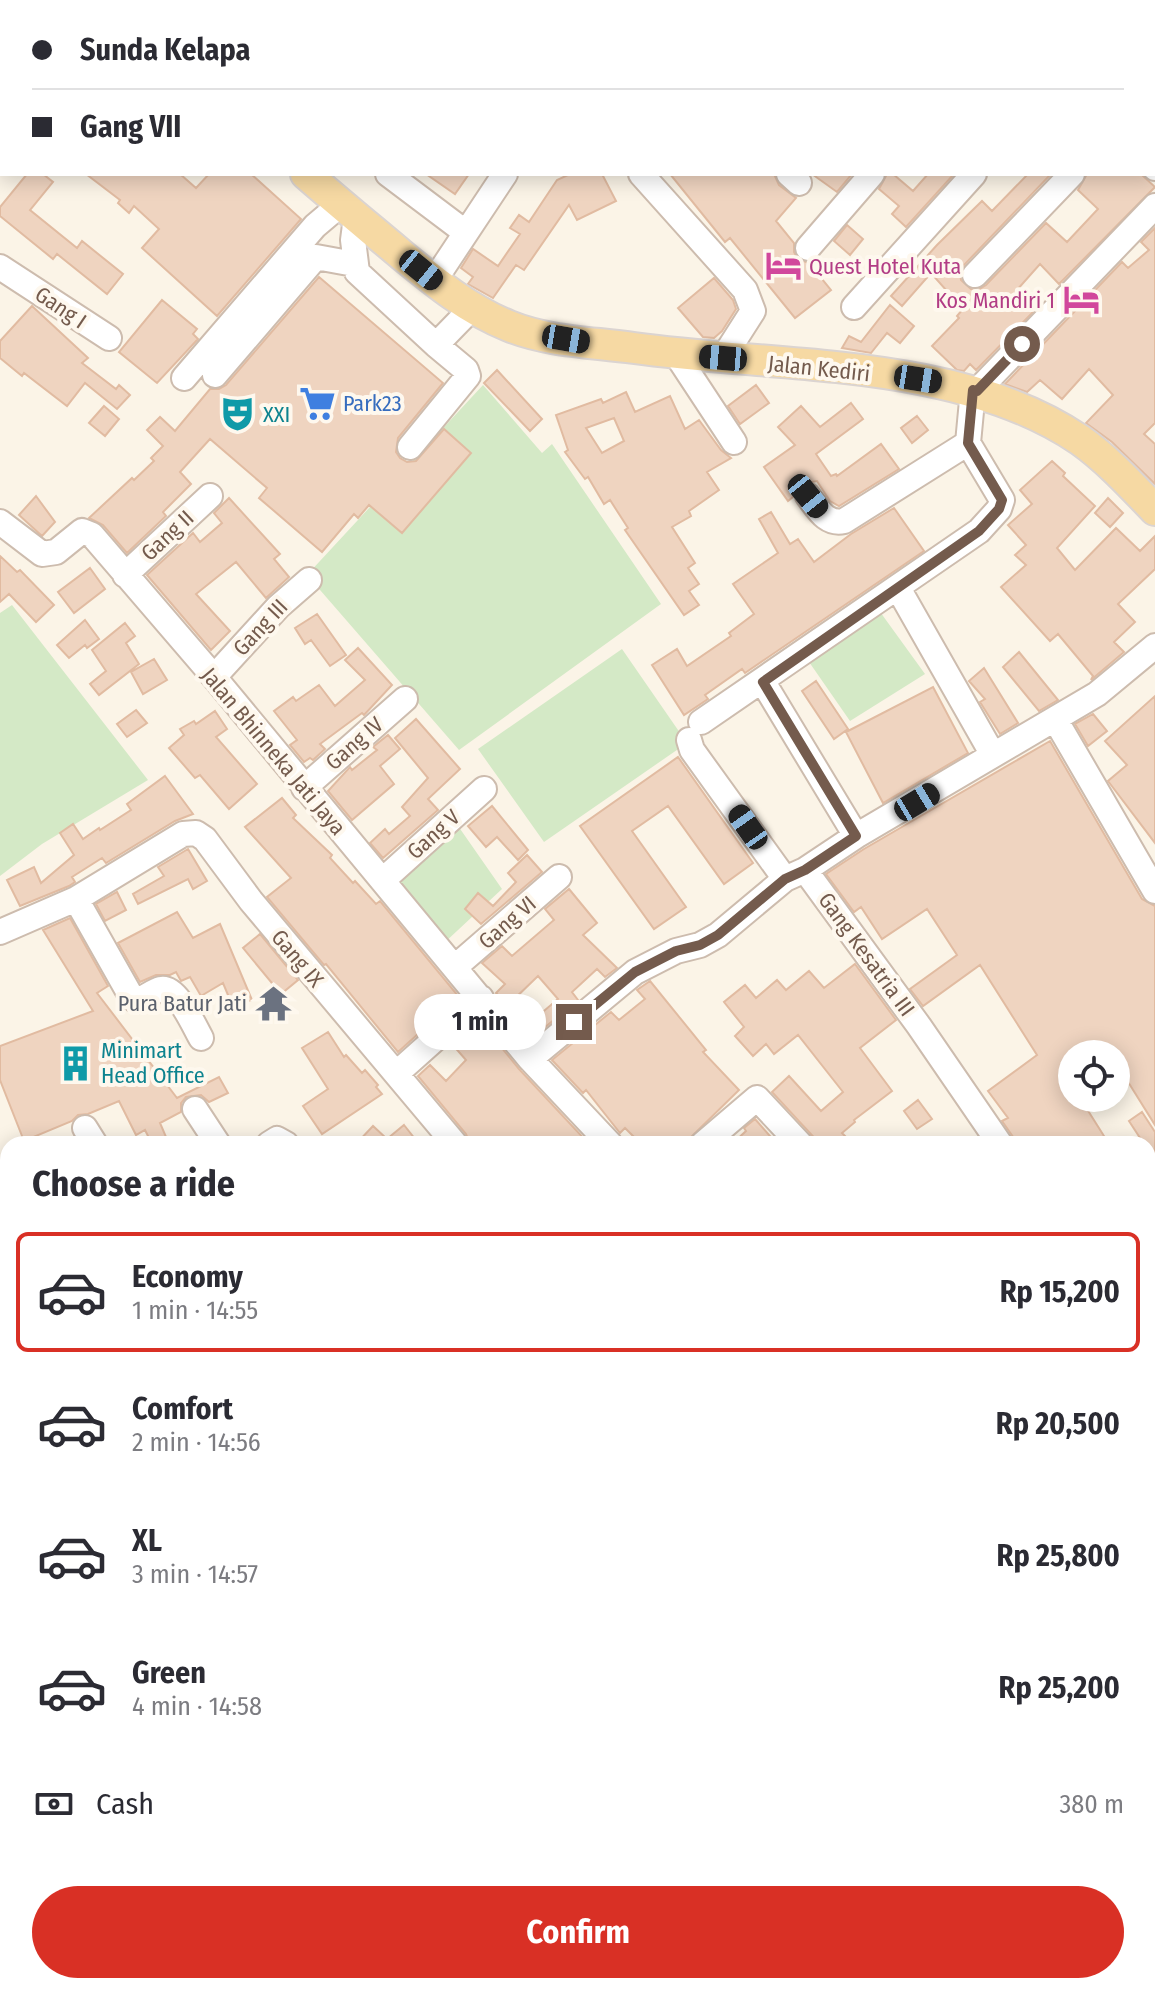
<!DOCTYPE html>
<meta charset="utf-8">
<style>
:root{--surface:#fff;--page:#f7f7f7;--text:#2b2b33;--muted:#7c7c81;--line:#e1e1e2;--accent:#d93025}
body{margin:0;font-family:"Fira Sans Condensed",sans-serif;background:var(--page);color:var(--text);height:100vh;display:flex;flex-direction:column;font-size:30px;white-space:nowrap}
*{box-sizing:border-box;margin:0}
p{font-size:26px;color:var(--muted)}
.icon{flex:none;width:44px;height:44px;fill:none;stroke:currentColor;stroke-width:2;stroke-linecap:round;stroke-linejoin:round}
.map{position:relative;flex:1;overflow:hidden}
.side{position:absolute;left:0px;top:1136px;width:1156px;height:858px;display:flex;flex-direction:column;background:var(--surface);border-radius:24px 24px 0 0;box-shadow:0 4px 20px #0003}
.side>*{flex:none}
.banner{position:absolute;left:0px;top:0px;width:1156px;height:176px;box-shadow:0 4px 20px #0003;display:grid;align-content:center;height:176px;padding:0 32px;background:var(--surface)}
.fabs{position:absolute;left:1058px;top:1040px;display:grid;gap:16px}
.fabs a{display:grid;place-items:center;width:72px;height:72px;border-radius:50%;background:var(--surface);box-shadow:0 4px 20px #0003;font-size:40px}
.end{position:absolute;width:36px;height:36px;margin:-18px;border:10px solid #745b4d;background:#fff;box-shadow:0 0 0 4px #fff}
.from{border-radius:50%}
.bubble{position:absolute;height:56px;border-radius:28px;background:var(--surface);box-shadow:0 4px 20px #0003;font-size:26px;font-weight:700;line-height:56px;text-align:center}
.car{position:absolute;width:24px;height:48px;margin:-24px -12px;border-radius:10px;box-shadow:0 0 6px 2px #0007;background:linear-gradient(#222 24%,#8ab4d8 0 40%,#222 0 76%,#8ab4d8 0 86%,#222 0)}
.banner b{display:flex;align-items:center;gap:28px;height:76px;font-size:30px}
.banner b+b{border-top:2px solid var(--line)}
.banner i{width:20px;height:20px;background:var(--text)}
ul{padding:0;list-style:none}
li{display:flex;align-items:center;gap:24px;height:120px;margin:0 16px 12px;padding:0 16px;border:4px solid transparent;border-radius:12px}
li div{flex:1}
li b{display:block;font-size:30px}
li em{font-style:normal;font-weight:700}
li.on{border-color:var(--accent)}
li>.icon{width:72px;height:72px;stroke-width:1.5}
h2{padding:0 32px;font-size:36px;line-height:96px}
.pay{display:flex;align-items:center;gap:20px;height:88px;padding:0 32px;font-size:30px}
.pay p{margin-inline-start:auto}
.cta{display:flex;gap:16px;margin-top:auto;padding:16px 32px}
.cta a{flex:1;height:92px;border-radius:48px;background:var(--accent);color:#fff;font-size:32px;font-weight:700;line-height:92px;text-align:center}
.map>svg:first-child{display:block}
.green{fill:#d4e9c6}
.building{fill:#efd4c0;stroke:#e1bba1;stroke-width:2;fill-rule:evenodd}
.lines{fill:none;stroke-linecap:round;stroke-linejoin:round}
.minor-casing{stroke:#cdbcae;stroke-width:28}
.major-casing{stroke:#dbd4d1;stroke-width:34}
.minor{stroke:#fff;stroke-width:24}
.major{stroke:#f6d9a3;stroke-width:30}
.route{stroke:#745b4d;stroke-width:10}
.labels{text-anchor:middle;stroke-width:8;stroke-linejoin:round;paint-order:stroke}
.hotel-label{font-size:22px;fill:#b23c85;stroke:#fef8ee;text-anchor:start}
.street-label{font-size:22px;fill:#745b4d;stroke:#fef8ee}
.shop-label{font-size:22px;fill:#366cbe;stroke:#fef8ee;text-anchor:start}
.culture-label{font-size:22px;fill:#0d838f;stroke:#fef8ee;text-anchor:start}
.worship-label{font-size:22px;fill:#5b616d;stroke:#fef8ee;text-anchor:end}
</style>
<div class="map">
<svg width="1155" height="1993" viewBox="0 0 1155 1993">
<rect width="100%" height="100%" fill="#fbf4e7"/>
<path class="green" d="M483,385L542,453L552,444L661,604L459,750L307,575Z
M12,605L148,780L42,844L0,876V613Z
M878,609L925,674L850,721L807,659Z
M622,649L687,743L544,842L478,749Z
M456,823L502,889L443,944L389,880Z
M1148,1536L1155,1540V1805L1148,1810Z
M963,1986H1109L1099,1993H969Z"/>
<path class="building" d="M27,174H43L53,182L30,210L77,248L82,241L123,274L107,294L57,254L53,259L0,216V207Z
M86,174H180L196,188L209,174H251L301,219L217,316L142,248L159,229L134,206L129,213L118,203L120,200Z
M426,174H469L455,194Z
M570,174H602L616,201L577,220L569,205L524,270L516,265L493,298L468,284L473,277L461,268L473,249L498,266L520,234L510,228L519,215L529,222L557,180Z
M670,174H774L779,185L796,198L776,221L794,243V252L798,259L809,263L831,290L795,318L730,238L725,242Z
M812,174H852L837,192Z
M887,174H893L913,191L928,174H954L906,227L892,214L899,206L879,189Z
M1028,174H1051L964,265L960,272L961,280L971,289L978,290L986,285L1046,223L1067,242L1098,209L1078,190L1087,174H1141L1155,187L1059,284L1040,264L1016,291L1035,310L976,370L970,364L964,371L957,370L932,346L959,318L957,316L963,309L931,273L902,306L891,296L937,245L982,201L992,211Z
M847,225L863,239L850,255L834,241Z
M1155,228V423L1144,434L1155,444V484L1112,442L1086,423L1113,395L1089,369L1062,399L1040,380L1027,392L1005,384L1122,262L1128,268L1149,250L1141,242Z
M319,277L443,383L398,438L396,452L400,458L407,462L416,461L444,429L471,453L402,533L369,505L358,518L354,514L322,552L259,498L267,488L210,439L180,472L191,484L163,512L166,516L127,553L103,525L89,518L132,478L134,480L154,461L151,458L163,446L147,430L160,417L175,431L210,389H219L226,385Z
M714,278L733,300L736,309L722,331L714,338L703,337L678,308Z
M162,300L197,329L193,334L198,339L157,383L119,352Z
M890,305L914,326L900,343L887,333L871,353L842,348L849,336L861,342Z
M32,306L88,358L82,363L116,389L119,385L130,395L117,409L85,383L67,406L24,373L22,376L0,358V341Z
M497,370L542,419L530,431L484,383Z
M756,385L769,403L740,424L728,406Z
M626,392L635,412L670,396L685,429L699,420L721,450L731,458L707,472L719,490L689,511L691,516L672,527L695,563L688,568L699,584L689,591L699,605L684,615L625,530L628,528L610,500L604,504L588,477L585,479L565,452L568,450L556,415L601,399L603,403ZM614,418L624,441L602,453L586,428Z
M851,403L863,419L816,454L831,476L836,474L837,476L881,444L899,469L839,506L830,501L817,481L800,484L795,489L793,497L788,501L764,467L795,445L778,427L801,406L820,427Z
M104,406L119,419L105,436L89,423Z
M917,416L928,430L912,443L901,428Z
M1052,461L1065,473L1063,476L1095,506L1057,548L1075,570L1116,528L1140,551L1155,536V569L1118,604L1135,622L1114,642L1124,652L1091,680L1093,676L1058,634L1050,641L1001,587L1026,565L1015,555L1026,545L1008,525L1032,504L1020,490Z
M36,496L55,522L42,536L19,515Z
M229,498L280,554L274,559L289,577L266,598L236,562L196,594L230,631L211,650L147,575L193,533L200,542L222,523L214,513Z
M1108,498L1123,513L1110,527L1095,513Z
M894,508L924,551L745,673L742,669L705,695L708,699L684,715L652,665L677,649L687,666L731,636L729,633L754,614L733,584L778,553L759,519L771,512L790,544L798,539L814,562L851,534Z
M0,556L17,572L20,570L54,605L36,622L9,594L0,602Z
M90,568L105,589L74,613L58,592Z
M317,614L346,655L330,666L311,640L305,644L295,628Z
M85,620L99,639L87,648L85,645L69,658L57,645Z
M125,623L135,636L126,643L139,664L99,695L90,684L106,671L92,650Z
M358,648L392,685L364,715L362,713L320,744L325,749L313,760L310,758L304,762L290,745L297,740L274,711L293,697L296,701L319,685L335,706L365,680L345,660Z
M1019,652L1058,700L1039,711L1003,667Z
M154,659L167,680L143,694L131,672Z
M984,668L1018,723L1000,734L980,702L985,699L969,681Z
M816,681L848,729L834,739L802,691Z
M933,687L968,753L883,803L846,732Z
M1155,696V843L1108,781L1127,765L1105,741Z
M136,710L147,723L127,737L117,724Z
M215,711L227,729L216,737L257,784L229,809L200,775L195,778L169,748L184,735L180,729L194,721L196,724Z
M1093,714L1107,731L1088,746L1075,724Z
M416,719L460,769L428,799L438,810L383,858L370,843L385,829L389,834L410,816L402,807L428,778L395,738Z
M388,735L400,749L380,766L394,784L352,820L328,791L350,767L352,770L377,750L373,747Z
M1050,741L1142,899L1155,906V1125L1125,1077L1116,1082V1054H1072V1098H1080L1109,1144H1018L1002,1121L1008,1118L988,1091L1037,1055L980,965L923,1006L910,989L957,955L927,909L882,939L861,907L854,912L826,874L864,849Z
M678,757L753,863L724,884L668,806L632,831L686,907L654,929L580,826Z
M165,776L193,814L175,821L106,863L102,858L72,877L75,882L69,886L20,906L7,880L34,867L41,883L74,855L60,833L73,824L83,839L99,828L100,830L131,810L127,804Z
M282,798L296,815L293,818L332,855L330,858L353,883L355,881L376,904L380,901L459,997L398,1052L326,964L324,965L267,897L291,878L245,827Z
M492,806L528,850L518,860L497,837L486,847L468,826Z
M188,849L207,881L193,889L188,879L138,904L133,894L164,876L158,867Z
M527,855L542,872L481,924L465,909L478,893L493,906L516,882L508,873Z
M569,889L597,923L583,935L617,968L605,977L597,969L572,992L578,1000L532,1038L524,1028L558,999L538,976L508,1005L496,993L505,984L482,963L502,946L512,956L554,920L545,909Z
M117,892L126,910L105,921L96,904Z
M177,912L193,938L220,924L252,1000L233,1007L223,983L201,996L190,977L181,981L176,972L170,975H156L140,982L118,943Z
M70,918L108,986L97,993L177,1098L219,1077L228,1093L209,1102L201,1095L186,1097L181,1103V1112L160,1123L169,1144H152L145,1130L136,1135L119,1101L88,1114L78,1115L72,1121L24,1141L0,1080V1046L93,1011L43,930Z
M260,934L298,980L281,994L243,948Z
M855,964L896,1020L860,1048L892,1091L854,1120L855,1122L842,1133L846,1137L839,1144H820L772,1092L789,1076L821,1111L843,1092L798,1035L774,1054L766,1044L753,1056L735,1036L744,1027L724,1002L745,985L756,998L777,980L786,990L809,971L824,988Z
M650,981L706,1050L703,1052L739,1090L684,1144H641L625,1128L620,1133L586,1090L583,1093L552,1060L611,1012L619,1020L645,999L637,990Z
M479,1020L519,1069L589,1144H470L466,1134L418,1076L430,1065L446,1081L466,1060L452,1044Z
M328,1032L344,1057L346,1055L362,1073L365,1070L378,1085L376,1087L382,1094L322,1134L303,1106L328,1089L302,1048Z
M918,1100L932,1119L917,1129L904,1111Z
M1142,1112L1155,1132V1161L1148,1150V1144H1144L1129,1121Z
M755,1119L777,1144H732L746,1131L744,1128Z
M404,1125L419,1144H356L373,1126L387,1139Z"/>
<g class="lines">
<defs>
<path id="minor" d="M277,0L280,2
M401,0L403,2
M923,0L926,2
M1097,0L1100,2
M600,2L602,0
M752,2L753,0
M1154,46L1155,47
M1154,84L1155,83
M1154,167L1155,168
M388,174L465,232
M641,174L745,290L753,311L723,358
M789,174L799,183
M356,217L353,240L357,272L436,345L472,308
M808,248L872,174
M0,267L109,338
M975,275L1072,174
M434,281L505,174
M854,307L974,174
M676,354L734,442
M215,375L316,257L354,264
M184,378L315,226L341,204
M977,391L1155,206
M410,447L468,376L466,370L436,345
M808,496C818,509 826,525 844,521L968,443
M0,522L42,554L56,552L82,531L92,535L214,677L530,1059L610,1144
M125,575L210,496
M898,588L993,755
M214,677L278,607L309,580
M763,682L856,836
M1055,719L1155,891
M701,722L979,531L999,509L1002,500L968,443L973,390
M689,740L692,750L785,879
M304,788L405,699
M805,870L919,1026L1000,1144
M383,880L484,789
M76,899L132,998L137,1001C145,998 153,991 161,989C177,986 194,1026 201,1038
M0,932L76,899L183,834L196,833L205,839L251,901L455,1144
M455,967L559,877
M530,1059L635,972L676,951L700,945L718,935L785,879L805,870L856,836L1097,694L1155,646
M397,1073L481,998
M195,1109L218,1144
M85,1128L95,1144
M269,1144L277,1139L286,1144
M703,1144L757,1098L800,1144
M0,1183L8,1192
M1148,1318L1155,1329
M2,1449L8,1448
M0,1674L8,1687
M0,1742L8,1749
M1148,1822L1155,1816
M0,1874L8,1869
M1148,1974L1155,1984
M107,1986L111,1993
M250,1986L253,1993
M468,1986L472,1993
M686,1986L691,1993
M886,1986L891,1993
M957,1986L962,1993
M912,1993L921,1986"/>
<path id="major" d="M99,0L102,2
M306,174C338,202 371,229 403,256C436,283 469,310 509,326C548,342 592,342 634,348C776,368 958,357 1080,440C1107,459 1132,486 1155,510"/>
</defs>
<use href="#minor" class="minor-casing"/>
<use href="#major" class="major-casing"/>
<use href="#minor" class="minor"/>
<use href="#major" class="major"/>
</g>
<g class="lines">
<path class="route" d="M574,1022L635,972L676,951L700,945L718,935L785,879L805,870L856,836L763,682L979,531L999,509L1002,500L968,443L973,390L977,391L1022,344"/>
</g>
<defs>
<symbol id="hotel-bare" viewBox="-9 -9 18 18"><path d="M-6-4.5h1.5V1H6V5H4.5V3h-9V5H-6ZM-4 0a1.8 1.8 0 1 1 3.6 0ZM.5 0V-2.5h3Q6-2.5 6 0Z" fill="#d1479c" stroke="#fef8ee" stroke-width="2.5" paint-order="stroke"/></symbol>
<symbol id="supermarket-bare" viewBox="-9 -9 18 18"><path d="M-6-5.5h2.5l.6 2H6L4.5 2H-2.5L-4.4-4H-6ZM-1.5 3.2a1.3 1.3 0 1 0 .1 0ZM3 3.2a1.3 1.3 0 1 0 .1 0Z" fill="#3f7fe0" stroke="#fef8ee" stroke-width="2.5" paint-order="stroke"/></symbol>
<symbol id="theatre-bare" viewBox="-9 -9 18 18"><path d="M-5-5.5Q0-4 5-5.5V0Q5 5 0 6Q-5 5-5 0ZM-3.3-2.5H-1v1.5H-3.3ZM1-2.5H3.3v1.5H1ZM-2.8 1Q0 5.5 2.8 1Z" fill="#0f9aa8" stroke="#fef8ee" stroke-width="2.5" paint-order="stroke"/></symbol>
<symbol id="temple-bare" viewBox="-9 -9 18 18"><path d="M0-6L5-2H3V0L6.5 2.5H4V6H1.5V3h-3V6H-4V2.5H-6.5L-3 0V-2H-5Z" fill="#6b7280" stroke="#fef8ee" stroke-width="2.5" paint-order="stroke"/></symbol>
<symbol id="building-bare" viewBox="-9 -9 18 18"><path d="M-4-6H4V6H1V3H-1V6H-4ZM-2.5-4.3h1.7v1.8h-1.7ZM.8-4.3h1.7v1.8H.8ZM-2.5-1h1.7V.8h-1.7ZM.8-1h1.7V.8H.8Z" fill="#0f9aa8" stroke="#fef8ee" stroke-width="2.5" paint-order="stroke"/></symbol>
</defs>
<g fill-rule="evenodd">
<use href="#hotel-bare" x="758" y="240" width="51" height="51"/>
<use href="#hotel-bare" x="1056" y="274" width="51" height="51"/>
<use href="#supermarket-bare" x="292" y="378" width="51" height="51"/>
<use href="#theatre-bare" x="212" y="388" width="51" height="51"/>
<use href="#temple-bare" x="248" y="978" width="51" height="51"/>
<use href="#building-bare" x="50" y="1038" width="51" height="51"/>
</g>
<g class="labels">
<g class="hotel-label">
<text x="809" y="274">Quest Hotel Kuta</text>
<text x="1055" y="308" text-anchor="end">Kos Mandiri 1</text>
</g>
<g class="street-label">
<text transform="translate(61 307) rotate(34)" y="8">Gang I</text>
<text transform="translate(819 368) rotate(6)" y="8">Jalan Kediri</text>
<text transform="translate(167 535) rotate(-43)" y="8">Gang II</text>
<text transform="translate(260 627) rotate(-47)" y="8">Gang III</text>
<text transform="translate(354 743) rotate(-41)" y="8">Gang IV</text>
<text transform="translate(274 751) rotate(50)" y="8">Jalan Bhinneka Jati Jaya</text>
<text transform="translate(433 834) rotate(-42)" y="8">Gang V</text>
<text transform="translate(507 922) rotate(-41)" y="8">Gang VI</text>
<text transform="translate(867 954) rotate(54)" y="8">Gang Kesatria III</text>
<text transform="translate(298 958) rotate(50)" y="8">Gang IX</text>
</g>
<g class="shop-label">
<text x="343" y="411">Park23</text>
</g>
<g class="culture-label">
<text x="263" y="422">XXI</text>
<text x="101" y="1058">Minimart<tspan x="101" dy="25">Head Office</tspan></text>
</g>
<g class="worship-label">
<text x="247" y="1011">Pura Batur Jati</text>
</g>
</g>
</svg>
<div class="fabs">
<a><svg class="icon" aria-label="locate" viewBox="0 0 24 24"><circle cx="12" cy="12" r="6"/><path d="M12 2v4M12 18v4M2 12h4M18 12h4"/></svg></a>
</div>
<i class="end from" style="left:1022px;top:344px"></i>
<i class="end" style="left:574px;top:1022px"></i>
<div class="bubble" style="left:414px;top:994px;width:132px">1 min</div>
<i class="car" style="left:421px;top:270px;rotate:129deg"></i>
<i class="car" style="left:566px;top:339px;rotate:100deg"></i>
<i class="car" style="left:723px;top:358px;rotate:275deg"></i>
<i class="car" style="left:918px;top:379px;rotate:99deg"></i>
<i class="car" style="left:808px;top:496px;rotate:141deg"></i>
<i class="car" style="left:917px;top:802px;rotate:59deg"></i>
<i class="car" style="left:748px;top:827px;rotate:325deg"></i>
<div class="banner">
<b><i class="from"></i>Sunda Kelapa</b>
<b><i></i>Gang VII</b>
</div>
<section class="side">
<h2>Choose a ride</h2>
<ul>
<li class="on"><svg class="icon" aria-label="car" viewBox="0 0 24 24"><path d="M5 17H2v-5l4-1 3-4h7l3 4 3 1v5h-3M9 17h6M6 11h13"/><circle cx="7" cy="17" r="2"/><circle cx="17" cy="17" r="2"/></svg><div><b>Economy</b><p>1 min · 14:55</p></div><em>Rp 15,200</em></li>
<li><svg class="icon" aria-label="car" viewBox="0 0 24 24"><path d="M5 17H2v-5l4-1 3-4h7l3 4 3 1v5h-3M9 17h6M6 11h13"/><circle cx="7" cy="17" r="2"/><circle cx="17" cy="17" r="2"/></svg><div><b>Comfort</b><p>2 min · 14:56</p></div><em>Rp 20,500</em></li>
<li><svg class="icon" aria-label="car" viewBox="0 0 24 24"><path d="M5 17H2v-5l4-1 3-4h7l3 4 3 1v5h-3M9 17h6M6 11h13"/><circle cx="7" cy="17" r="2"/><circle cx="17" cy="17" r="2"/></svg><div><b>XL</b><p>3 min · 14:57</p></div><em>Rp 25,800</em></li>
<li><svg class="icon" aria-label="car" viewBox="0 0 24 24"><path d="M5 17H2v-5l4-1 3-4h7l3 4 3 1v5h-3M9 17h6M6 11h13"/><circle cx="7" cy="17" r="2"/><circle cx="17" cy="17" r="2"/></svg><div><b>Green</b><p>4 min · 14:58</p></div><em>Rp 25,200</em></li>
</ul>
<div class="pay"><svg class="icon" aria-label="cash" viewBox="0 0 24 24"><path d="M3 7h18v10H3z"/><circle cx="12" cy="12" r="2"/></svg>Cash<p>380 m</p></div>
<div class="cta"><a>Confirm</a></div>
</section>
</div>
